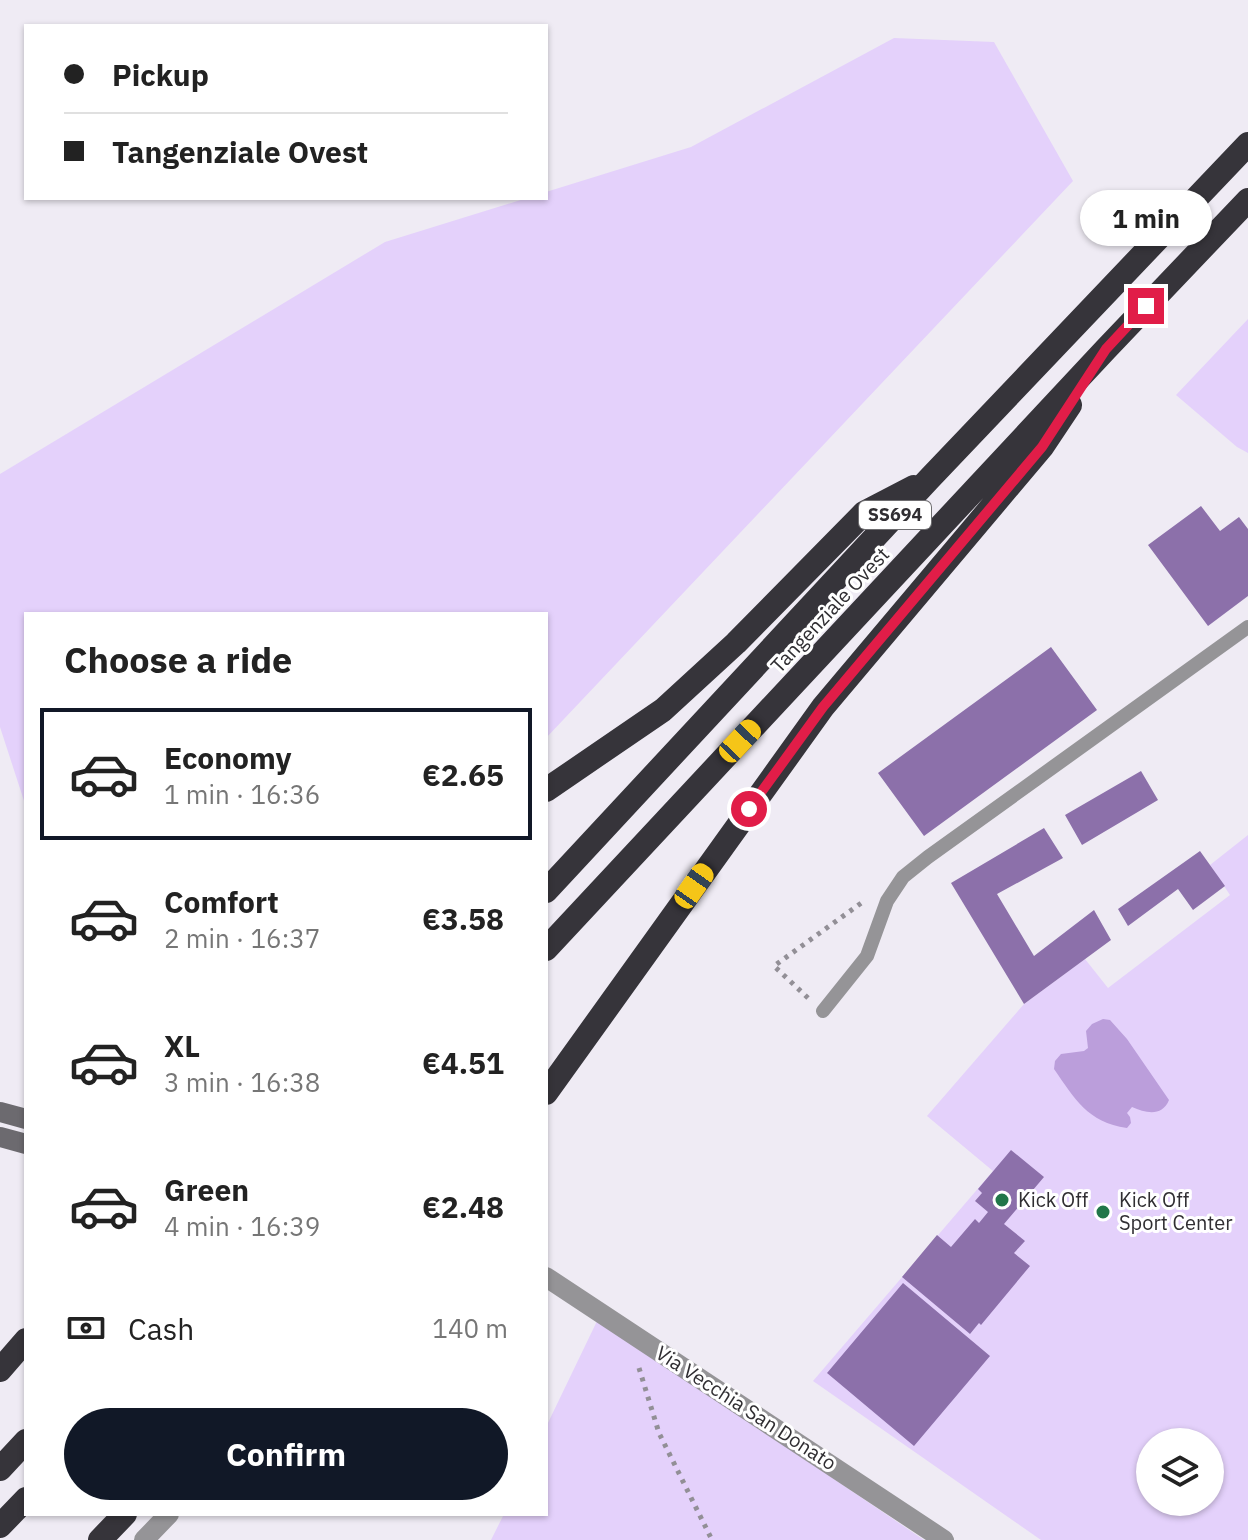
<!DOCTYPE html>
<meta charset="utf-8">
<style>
:root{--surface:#fff;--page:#f6f6f6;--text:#222;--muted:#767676;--line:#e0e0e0;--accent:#111827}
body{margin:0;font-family:"IBM Plex Sans",sans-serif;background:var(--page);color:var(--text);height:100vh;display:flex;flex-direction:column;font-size:30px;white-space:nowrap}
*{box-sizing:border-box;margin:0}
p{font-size:26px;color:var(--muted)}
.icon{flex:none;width:44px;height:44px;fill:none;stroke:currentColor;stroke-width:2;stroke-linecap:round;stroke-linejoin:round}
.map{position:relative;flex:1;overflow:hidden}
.panel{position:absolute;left:24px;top:612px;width:524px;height:904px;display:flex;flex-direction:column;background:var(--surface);border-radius:0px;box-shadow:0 2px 6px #0004}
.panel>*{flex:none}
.banner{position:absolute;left:24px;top:24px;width:524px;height:176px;border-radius:0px;box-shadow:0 2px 6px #0004;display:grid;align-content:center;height:176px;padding:0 40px;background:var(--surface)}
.controls{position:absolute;left:1136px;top:1428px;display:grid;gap:16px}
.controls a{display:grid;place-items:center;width:88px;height:88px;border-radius:50%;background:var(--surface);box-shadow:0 2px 6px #0004;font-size:40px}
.end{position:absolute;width:36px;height:36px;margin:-18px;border:10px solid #e11d48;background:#fff;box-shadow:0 0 0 4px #fff}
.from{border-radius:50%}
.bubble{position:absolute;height:56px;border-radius:28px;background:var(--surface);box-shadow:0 2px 6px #0004;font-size:26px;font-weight:700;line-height:56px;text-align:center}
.car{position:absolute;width:24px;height:48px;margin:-24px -12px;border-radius:10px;box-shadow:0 0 6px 2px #0007;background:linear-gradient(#f5c518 24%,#345 0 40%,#f5c518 0 76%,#345 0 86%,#f5c518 0)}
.banner b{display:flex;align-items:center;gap:28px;height:76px;font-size:30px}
.banner b+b{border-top:2px solid var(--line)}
.banner i{width:20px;height:20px;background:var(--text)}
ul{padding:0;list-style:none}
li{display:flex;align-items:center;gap:24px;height:132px;margin:0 16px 12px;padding:0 24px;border:4px solid transparent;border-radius:0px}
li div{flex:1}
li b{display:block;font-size:30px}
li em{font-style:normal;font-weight:700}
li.active{border-color:var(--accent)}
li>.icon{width:72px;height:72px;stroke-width:1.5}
h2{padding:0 40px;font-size:36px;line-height:96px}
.pay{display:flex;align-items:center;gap:20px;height:88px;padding:0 40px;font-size:30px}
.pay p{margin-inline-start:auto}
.button{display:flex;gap:16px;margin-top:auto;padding:16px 40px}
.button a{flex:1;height:92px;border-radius:48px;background:var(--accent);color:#fff;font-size:32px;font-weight:700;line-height:92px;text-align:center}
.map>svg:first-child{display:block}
.green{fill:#e4d1fb;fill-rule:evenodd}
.water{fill:#bb9edb}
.building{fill:#8c70aa}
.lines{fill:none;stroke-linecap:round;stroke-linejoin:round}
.path{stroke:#928f96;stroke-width:5;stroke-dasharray:4 6;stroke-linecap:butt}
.lane{stroke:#959497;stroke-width:14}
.street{stroke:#959497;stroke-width:20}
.secondary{stroke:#6c6a6f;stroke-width:20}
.highway{stroke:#36343a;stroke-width:24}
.route{stroke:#e11d48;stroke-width:10}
.poi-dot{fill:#217649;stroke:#fff;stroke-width:3}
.labels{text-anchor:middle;stroke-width:6;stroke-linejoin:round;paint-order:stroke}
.shield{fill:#fff;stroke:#6e6d70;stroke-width:2}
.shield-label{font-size:18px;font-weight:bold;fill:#302e32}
.street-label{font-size:20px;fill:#302e32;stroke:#fff}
.poi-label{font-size:20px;fill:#302e32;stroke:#fff;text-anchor:start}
</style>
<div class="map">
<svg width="1248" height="1540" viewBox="0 0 1248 1540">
<rect width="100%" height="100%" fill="#efebf4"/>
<path class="green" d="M894,38L994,42L1073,181L546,738V614H26V807L0,727V474L385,242L527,198H546V192L691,147Z
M1248,319V453L1237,447L1176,395Z
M1248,835V1540H1041L813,1381L993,1171L927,1116L1024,1004L1085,959L1108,988L1230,895L1210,865ZM1150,1442H1210V1502H1150Z
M598,1319L924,1540H491L504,1514H546V1427Z"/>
<path class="water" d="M1103,1019L1110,1020L1127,1039L1169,1100C1162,1117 1146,1113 1132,1107L1127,1113L1130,1117L1131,1123L1127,1128C1087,1122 1075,1099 1054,1069L1055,1061L1061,1054L1084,1051L1088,1048L1086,1031L1092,1024Z"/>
<path class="building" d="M1201,506L1220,531L1239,517L1248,529V596L1208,626L1148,545Z
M1051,647L1097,710L924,836L878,773Z
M1141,771L1158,800L1082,845L1065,815Z
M1044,828L1063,858L997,894L1034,956L1094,910L1111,940L1024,1004L951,883Z
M1200,851L1225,886L1193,910L1178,889L1128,926L1118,909Z
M1011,1150L1044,1177L1004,1224L1025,1241L1014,1253L1030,1266L981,1325L979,1323L970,1334L902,1277L937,1235L951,1247L975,1219L979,1223L988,1212L975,1201L982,1193L978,1189Z
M903,1283L990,1356L914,1446L827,1373Z"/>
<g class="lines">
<path class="path" d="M808,998L774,966L864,901
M639,1368L659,1433L712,1540"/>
<path class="lane" d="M823,1011L867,956L887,901L903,877L928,857L1248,627"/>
<path class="street" d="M546,1277L944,1540
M144,1540L169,1514"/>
<path class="secondary" d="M0,1112L26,1119
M0,1137L26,1144"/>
<path class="highway" d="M546,790L663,710L736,643L864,513L914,487
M546,891L930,478L1248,144
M546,949L1106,349L1248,200
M546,1093L823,707L1042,447L1070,405
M0,1370L26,1340
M0,1469L26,1441
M0,1526L26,1499
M100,1540L125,1514"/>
</g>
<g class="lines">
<path class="route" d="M749,809L823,707L1042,447L1106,349L1146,306"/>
</g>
<g class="poi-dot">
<circle cx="1002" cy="1200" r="8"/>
<circle cx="1103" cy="1212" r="8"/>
</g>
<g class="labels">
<rect class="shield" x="859" y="501" width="72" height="28" rx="6"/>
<g class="shield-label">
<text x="895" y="521">SS694</text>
</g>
<g class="street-label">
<text transform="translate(830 610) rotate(-47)" y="7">Tangenziale Ovest</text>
<text transform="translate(746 1408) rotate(33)" y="7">Via Vecchia San Donato</text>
</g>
<g class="poi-label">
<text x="1018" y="1207">Kick Off</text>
<text x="1119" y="1207">Kick Off<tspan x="1119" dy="23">Sport Center</tspan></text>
</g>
</g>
</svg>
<div class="controls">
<a><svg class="icon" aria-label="layers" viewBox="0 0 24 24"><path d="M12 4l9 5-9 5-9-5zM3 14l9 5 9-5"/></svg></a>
</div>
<i class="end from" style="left:749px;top:809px"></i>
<i class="end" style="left:1146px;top:306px"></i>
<div class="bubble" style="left:1080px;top:190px;width:132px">1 min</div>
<i class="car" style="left:740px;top:741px;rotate:43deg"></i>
<i class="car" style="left:694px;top:886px;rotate:35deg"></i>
<div class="banner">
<b><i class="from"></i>Pickup</b>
<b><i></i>Tangenziale Ovest</b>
</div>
<section class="panel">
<h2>Choose a ride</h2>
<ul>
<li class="active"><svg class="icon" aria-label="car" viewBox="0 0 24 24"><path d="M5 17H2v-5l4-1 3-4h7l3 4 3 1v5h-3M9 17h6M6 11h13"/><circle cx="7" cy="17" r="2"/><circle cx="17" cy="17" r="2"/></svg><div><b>Economy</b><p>1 min · 16:36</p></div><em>€2.65</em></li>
<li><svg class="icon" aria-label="car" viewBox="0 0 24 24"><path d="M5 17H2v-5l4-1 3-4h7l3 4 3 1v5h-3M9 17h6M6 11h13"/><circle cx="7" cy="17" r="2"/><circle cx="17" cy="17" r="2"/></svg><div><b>Comfort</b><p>2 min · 16:37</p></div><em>€3.58</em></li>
<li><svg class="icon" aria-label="car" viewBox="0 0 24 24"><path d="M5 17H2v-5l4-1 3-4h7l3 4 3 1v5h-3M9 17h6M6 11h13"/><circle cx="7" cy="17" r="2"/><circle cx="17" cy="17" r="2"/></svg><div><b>XL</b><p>3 min · 16:38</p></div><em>€4.51</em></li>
<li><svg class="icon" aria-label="car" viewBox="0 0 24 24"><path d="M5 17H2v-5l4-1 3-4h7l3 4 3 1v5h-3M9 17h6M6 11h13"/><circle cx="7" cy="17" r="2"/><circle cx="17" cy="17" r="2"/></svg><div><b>Green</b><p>4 min · 16:39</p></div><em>€2.48</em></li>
</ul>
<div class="pay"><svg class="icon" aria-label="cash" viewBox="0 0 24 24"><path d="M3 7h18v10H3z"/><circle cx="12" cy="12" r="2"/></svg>Cash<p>140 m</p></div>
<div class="button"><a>Confirm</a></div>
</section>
</div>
